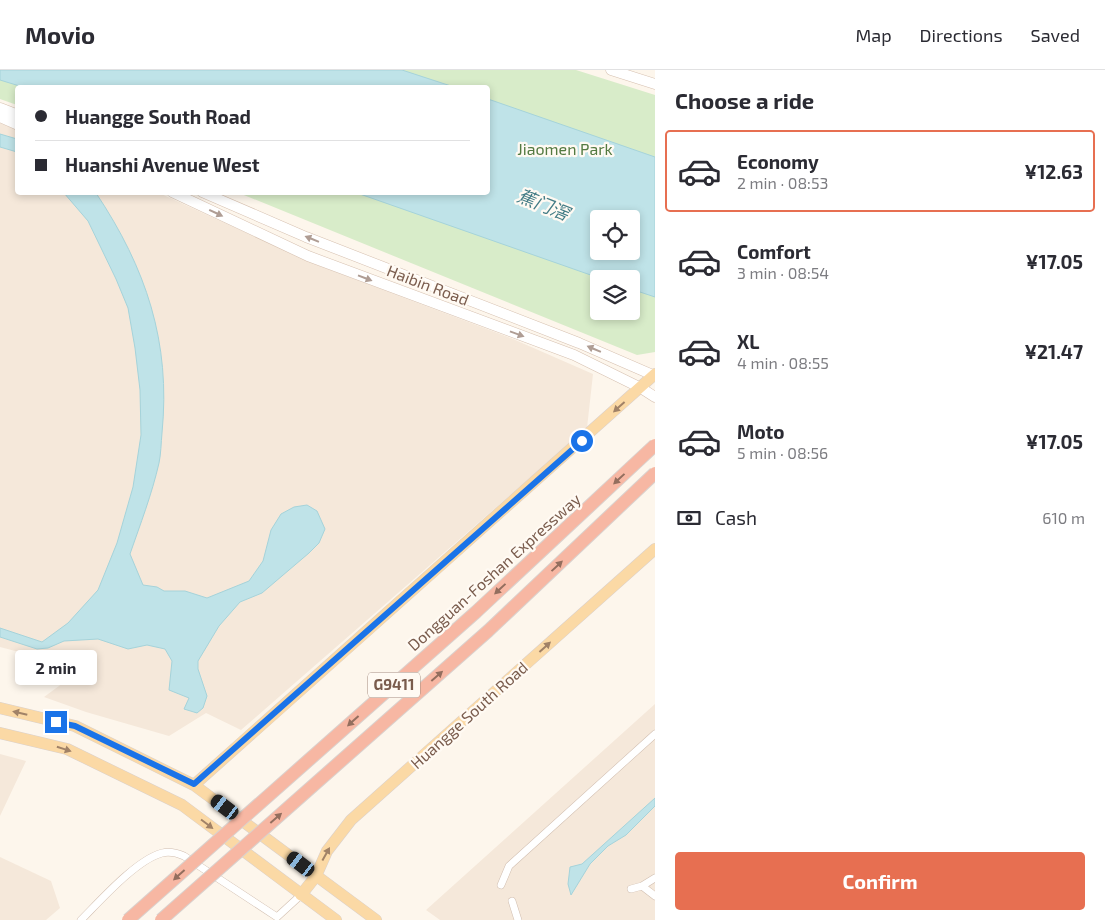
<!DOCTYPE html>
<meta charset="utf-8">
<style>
:root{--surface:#fff;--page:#f2f2f3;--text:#2b2b33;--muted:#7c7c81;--line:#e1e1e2;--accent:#e76f51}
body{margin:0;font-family:"Exo 2","Noto Sans SC",sans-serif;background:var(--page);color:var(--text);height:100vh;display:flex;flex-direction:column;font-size:19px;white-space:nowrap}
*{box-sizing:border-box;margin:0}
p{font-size:16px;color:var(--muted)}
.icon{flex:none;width:28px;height:28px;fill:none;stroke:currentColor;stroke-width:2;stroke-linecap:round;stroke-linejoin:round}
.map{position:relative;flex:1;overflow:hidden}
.details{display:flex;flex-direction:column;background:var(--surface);width:450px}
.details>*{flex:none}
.hud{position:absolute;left:15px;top:15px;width:475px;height:110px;border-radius:5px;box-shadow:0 2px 8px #0003;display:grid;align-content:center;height:110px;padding:0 20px;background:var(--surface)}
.buttons{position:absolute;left:590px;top:140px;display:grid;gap:10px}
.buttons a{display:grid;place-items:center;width:50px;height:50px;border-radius:5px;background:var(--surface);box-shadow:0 2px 8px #0003;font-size:25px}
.end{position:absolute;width:22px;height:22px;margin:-11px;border:6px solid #1a73e8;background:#fff;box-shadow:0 0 0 2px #fff}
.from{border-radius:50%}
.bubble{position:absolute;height:35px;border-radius:5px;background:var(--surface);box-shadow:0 2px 8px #0003;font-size:16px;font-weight:700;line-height:35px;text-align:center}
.car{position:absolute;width:15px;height:30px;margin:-15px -8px;border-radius:6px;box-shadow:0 0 4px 1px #0007;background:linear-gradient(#222 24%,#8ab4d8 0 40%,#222 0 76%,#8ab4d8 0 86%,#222 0)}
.hud b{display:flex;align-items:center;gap:18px;height:48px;font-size:19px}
.hud b+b{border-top:1px solid var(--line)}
.hud i{width:12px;height:12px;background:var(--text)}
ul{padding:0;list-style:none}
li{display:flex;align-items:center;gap:15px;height:82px;margin:0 10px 8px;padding:0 10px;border:2px solid transparent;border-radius:5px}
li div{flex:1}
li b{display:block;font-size:19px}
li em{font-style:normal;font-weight:700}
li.on{border-color:var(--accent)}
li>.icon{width:45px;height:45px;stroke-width:1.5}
h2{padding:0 20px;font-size:22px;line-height:60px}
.pay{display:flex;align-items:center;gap:12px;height:55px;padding:0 20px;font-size:19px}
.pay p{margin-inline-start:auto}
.action{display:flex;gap:10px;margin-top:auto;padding:10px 20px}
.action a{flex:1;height:58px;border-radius:5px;background:var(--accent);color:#fff;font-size:20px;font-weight:700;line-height:58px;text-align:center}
header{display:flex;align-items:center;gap:30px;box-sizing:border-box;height:70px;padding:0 25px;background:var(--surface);border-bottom:1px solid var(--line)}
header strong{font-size:24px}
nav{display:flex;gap:28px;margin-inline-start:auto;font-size:18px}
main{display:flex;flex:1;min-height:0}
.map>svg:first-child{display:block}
.residential{fill:#f5e8da}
.green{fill:#d8ecc9;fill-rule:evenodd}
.water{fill:#bfe3e8;stroke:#a5d3da;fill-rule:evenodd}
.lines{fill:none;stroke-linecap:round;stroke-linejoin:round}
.street-casing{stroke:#d1beb0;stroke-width:8}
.secondary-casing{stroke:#d6c0b0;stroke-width:11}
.primary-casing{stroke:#dad1cd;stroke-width:12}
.street{stroke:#fff;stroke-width:7}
.secondary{stroke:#fff;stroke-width:10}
.primary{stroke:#fbd9a5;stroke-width:11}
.highway-bridge-casing{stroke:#dad1cd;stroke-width:14;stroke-linecap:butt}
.highway-bridge{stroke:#f7b7a3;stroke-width:12}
.oneway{fill:#af9d94}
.oneway2{fill:#a18267}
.oneway3{fill:#936e5e}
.route{stroke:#1a73e8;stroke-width:6}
.labels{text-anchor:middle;stroke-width:4.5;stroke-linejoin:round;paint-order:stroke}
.shield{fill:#fffaf3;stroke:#a28b7f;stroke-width:1}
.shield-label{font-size:15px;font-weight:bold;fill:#7a5c4d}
.park-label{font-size:16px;fill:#537a41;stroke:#fffaf3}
.street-label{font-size:16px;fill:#7a5c4d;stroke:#fffaf3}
.water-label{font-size:18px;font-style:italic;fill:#437c86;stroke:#fffaf3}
</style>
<header>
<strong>Movio</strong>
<nav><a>Map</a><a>Directions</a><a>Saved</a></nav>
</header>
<main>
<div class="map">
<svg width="655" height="850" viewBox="0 0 655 850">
<rect width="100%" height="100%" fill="#fdf6ec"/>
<path class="residential" d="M0,53L17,60L18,122L159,123L317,195L513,269L593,304L587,358L241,660L206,643L169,666L86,642L44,627L63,613L61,593L0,577Z
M655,634V850H440L426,840Z
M0,684L26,691L0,746Z
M0,787L51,811L60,838L46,850H0Z"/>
<path class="green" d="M0,0H576L655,25V282L637,285L239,123L488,122V18H18L17,35L0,29ZM599,149H631V181H599ZM599,209H631V241H599Z"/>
<path class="water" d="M0,0H402L454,17L26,18L0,10Z
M488,29L655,87V227L631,219V209H602L357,123L488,122ZM599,149H631V181H599Z
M0,64L17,69V82L0,77Z
M64,123H96C146,198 171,272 162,363C161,373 161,384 159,393C152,424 140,455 130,484L143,515L157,517L164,521H185L207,528L249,511L263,491L271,460L281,444L294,437L307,435L317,441L325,459L319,473L309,483L262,523L240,532L219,556L198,591V599L207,626L203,638L197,643L184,639L189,628L169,620L172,591L165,579L147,575L128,579L98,569L64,571L48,578L37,579L0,567V558L42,572L68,553L98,520L117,473L133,417L141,365L140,320L135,278L128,238L116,209L88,151Z
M655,728V736L626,765L608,776L590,794L571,825L568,814L570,797L582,794Z"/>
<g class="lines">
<defs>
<path id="street" d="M501,815L509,796L655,664
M642,816L655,808
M631,819L642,816L655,826
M512,831L518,850
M81,850C100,831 136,790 162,783C170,781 177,783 184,786L277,847L301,825"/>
<path id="secondary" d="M611,0L655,14
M0,38L18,45
M0,47L18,55
M172,122L308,186L574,285L641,318L655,327
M202,122L306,167L579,273L655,306"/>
<path id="primary" d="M0,638L75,656L194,715L376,850
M0,663L67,679L182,735L336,850
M194,715L655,304
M301,825L316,806L327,781L351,750L655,479"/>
</defs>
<use href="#street" class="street-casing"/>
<use href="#secondary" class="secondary-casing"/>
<use href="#primary" class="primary-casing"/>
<use href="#street" class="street"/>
<use href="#secondary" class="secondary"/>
<use href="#primary" class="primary"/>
<defs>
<path id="highway-bridge" d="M128,850L476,542L655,375
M161,850L488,561L655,403"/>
</defs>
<use href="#highway-bridge" class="highway-bridge-casing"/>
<use href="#highway-bridge" class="highway-bridge"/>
</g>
<defs><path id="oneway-solid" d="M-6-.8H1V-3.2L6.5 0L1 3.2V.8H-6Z" transform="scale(1.25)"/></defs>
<g class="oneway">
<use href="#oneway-solid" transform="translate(216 143) rotate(25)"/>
<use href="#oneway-solid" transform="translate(312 169) rotate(-158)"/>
<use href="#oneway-solid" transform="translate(365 208) rotate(21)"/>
<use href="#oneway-solid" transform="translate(517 264) rotate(20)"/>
<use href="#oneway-solid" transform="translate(594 279) rotate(-157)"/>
</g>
<g class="oneway2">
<use href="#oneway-solid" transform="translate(619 337) rotate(138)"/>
<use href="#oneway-solid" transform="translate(545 577) rotate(-42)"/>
<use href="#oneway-solid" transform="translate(20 643) rotate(-167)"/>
<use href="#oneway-solid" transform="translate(64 679) rotate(18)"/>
<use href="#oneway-solid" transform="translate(207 754) rotate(37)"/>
<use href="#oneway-solid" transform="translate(326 784) rotate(-61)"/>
</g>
<g class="oneway3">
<use href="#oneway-solid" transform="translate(619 409) rotate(137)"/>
<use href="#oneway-solid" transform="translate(557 496) rotate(-43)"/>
<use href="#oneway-solid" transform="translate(500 519) rotate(137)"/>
<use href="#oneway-solid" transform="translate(437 606) rotate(-41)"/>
<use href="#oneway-solid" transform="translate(353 651) rotate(138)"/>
<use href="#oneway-solid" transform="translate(276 748) rotate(-41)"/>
<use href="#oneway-solid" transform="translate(179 805) rotate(138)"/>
</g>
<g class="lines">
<path class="route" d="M56,652L75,656L194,714L582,371"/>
</g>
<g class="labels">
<rect class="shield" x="368" y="602.5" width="52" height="25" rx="4"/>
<g class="shield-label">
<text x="394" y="620">G9411</text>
</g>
<g class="park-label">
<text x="565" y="85">Jiaomen Park</text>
</g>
<g class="street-label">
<text transform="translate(428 215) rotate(21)" y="6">Haibin Road</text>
<text transform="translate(494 502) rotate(-42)" y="6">Dongguan-Foshan Expressway</text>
<text transform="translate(469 645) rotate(-42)" y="6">Huangge South Road</text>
</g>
<g class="water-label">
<text transform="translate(543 135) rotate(22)" y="6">蕉门滘</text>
</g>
</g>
</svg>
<div class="buttons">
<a><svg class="icon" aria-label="locate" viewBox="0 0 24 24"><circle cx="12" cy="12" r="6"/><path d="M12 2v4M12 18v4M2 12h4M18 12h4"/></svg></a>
<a><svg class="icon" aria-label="layers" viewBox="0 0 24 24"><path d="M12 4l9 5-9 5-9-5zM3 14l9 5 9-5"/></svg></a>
</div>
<i class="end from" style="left:582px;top:371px"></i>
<i class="end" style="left:56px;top:652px"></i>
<div class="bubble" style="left:15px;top:580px;width:82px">2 min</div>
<i class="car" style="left:225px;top:737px;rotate:307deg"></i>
<i class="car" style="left:301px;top:794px;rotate:307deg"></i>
<div class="hud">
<b><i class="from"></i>Huangge South Road</b>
<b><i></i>Huanshi Avenue West</b>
</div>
</div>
<section class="details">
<h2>Choose a ride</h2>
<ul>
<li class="on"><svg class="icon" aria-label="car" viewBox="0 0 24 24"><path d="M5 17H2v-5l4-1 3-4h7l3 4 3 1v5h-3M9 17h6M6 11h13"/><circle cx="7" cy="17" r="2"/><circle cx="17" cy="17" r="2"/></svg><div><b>Economy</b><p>2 min · 08:53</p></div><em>¥12.63</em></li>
<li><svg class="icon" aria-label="car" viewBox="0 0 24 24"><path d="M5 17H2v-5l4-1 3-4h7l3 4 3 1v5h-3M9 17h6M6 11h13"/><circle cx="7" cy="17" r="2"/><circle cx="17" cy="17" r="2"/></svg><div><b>Comfort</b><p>3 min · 08:54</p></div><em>¥17.05</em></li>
<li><svg class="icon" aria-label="car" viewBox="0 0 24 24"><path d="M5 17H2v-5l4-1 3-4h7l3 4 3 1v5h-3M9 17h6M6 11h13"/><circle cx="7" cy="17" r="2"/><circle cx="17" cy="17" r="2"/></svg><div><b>XL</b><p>4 min · 08:55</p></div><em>¥21.47</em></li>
<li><svg class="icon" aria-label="car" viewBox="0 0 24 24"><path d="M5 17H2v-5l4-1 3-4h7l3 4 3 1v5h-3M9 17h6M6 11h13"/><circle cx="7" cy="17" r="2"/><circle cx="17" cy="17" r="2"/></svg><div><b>Moto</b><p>5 min · 08:56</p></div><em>¥17.05</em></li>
</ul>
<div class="pay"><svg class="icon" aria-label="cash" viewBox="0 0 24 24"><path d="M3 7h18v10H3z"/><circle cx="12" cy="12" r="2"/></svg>Cash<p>610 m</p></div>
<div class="action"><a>Confirm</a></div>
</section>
</main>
